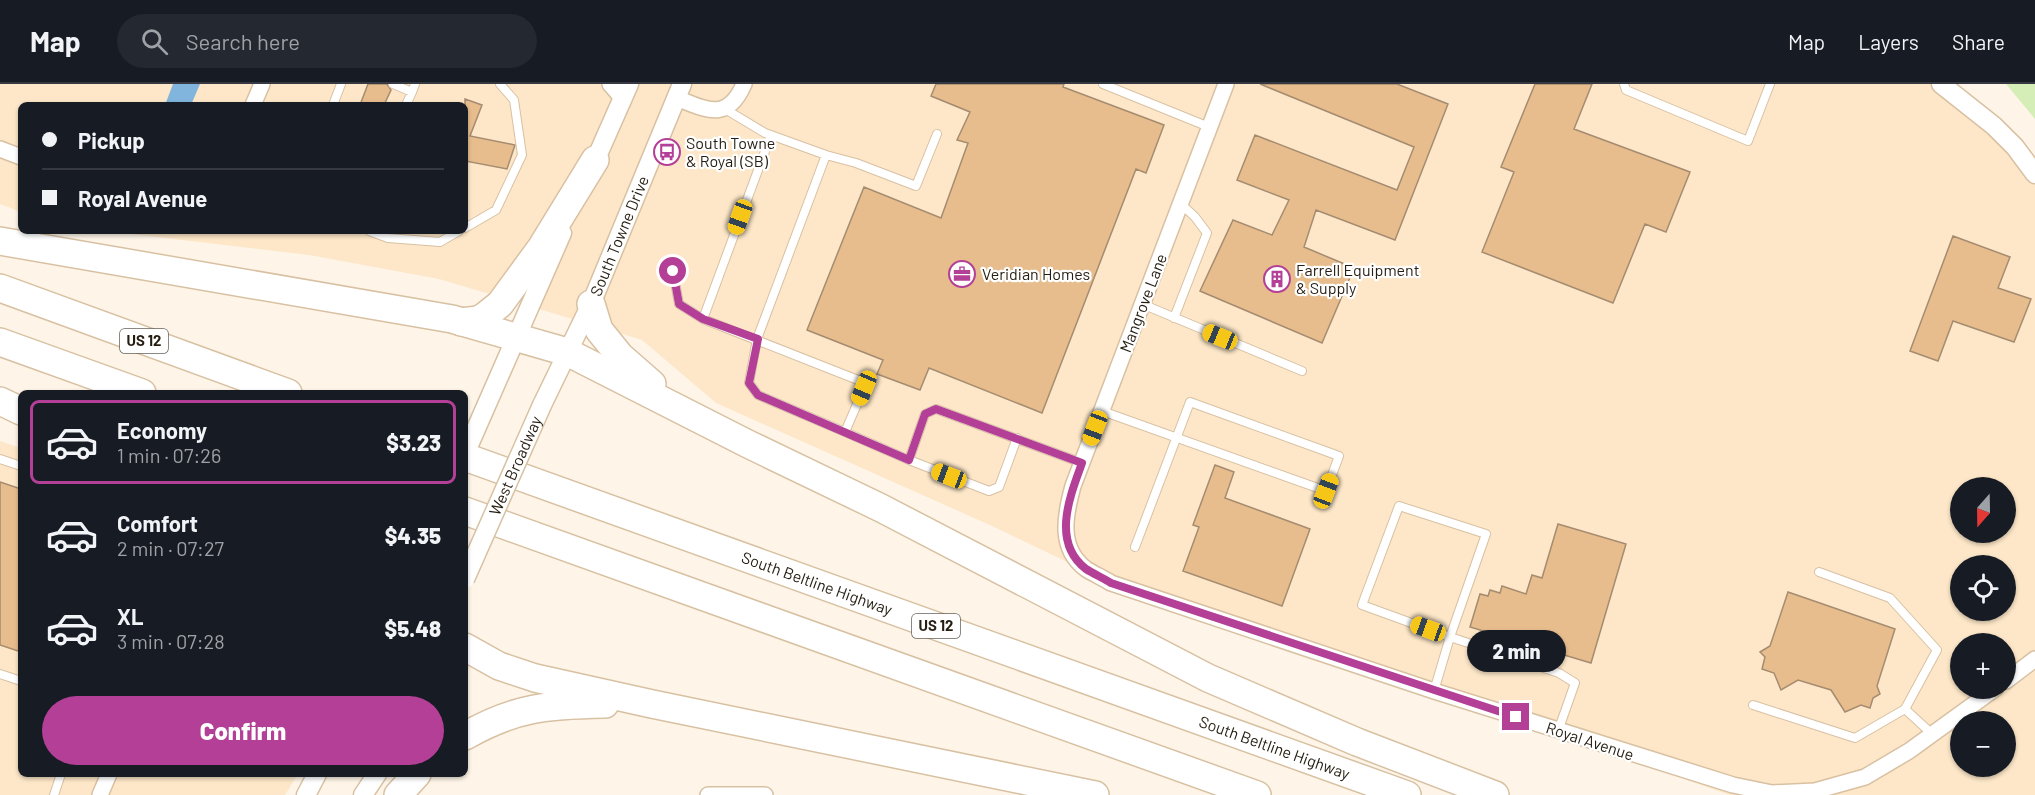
<!DOCTYPE html>
<meta charset="utf-8">
<style>
:root{--surface:#171b24;--page:#242831;--text:#f1f3f6;--muted:#9ea1a6;--line:#363941;--accent:#b33f97}
body{margin:0;font-family:Barlow,sans-serif;background:var(--page);color:var(--text);height:100vh;display:flex;flex-direction:column;font-size:22px;white-space:nowrap}
*{box-sizing:border-box;margin:0}
p{font-size:20px;color:var(--muted)}
.icon{flex:none;width:33px;height:33px;fill:none;stroke:currentColor;stroke-width:2;stroke-linecap:round;stroke-linejoin:round}
.map{position:relative;flex:1;overflow:hidden}
.sheet{position:absolute;left:18px;top:306px;width:450px;height:387px;display:flex;flex-direction:column;background:var(--surface);border-radius:9px;box-shadow:0 2px 4px #0004}
.sheet>*{flex:none}
.hud{position:absolute;left:18px;top:18px;width:450px;height:132px;border-radius:9px;box-shadow:0 2px 4px #0004;display:grid;align-content:center;height:132px;padding:0 24px;background:var(--surface)}
.needle{width:39px;rotate:200deg}
.tools{position:absolute;left:1950px;top:393px;display:grid;gap:12px}
.tools a{display:grid;place-items:center;width:66px;height:66px;border-radius:50%;background:var(--surface);box-shadow:0 2px 4px #0004;font-size:30px}
.end{position:absolute;width:27px;height:27px;margin:-14px;border:8px solid #b33f97;background:#fff;box-shadow:0 0 0 3px #fff}
.from{border-radius:50%}
.bubble{position:absolute;height:42px;border-radius:21px;background:var(--surface);box-shadow:0 2px 4px #0004;font-size:20px;font-weight:800;line-height:42px;text-align:center}
.car{position:absolute;width:18px;height:36px;margin:-18px -9px;border-radius:8px;box-shadow:0 0 4px 2px #0007;background:linear-gradient(#f5c518 24%,#345 0 40%,#f5c518 0 76%,#345 0 86%,#f5c518 0)}
.hud b{display:flex;align-items:center;gap:21px;height:57px;font-size:22px}
.hud b+b{border-top:2px solid var(--line)}
.hud i{width:15px;height:15px;background:var(--text)}
ul{padding:10px 0 0;list-style:none}
li{display:flex;align-items:center;gap:18px;height:84px;margin:0 12px 9px;padding:0 12px;border:3px solid transparent;border-radius:9px}
li div{flex:1}
li b{display:block;font-size:22px}
li em{font-style:normal;font-weight:800}
li.selected{border-color:var(--accent)}
li>.icon{width:54px;height:54px;stroke-width:1.5}
.primary-button{display:flex;gap:12px;margin-top:auto;padding:12px 24px}
.primary-button a{flex:1;height:69px;border-radius:36px;background:var(--accent);color:#fff;font-size:24px;font-weight:800;line-height:69px;text-align:center}
header{display:flex;align-items:center;gap:36px;box-sizing:border-box;height:84px;padding:0 30px;background:var(--surface);border-bottom:2px solid var(--line)}
header strong{font-size:28px}
nav{display:flex;gap:33px;margin-inline-start:auto;font-size:21px}
.search{width:420px;height:54px;background:var(--page);display:flex;align-items:center;gap:15px;box-sizing:border-box;padding:0 21px;border-radius:33px;color:var(--muted);font-size:22px}
.map>svg:first-child{display:block}
.built{fill:#fde7c8;fill-rule:evenodd}
.green{fill:#d5eeb8}
.water{fill:#81b5dd}
.building{fill:#e7bd8d;stroke:#a58c70;stroke-width:1.5}
.lines{fill:none;stroke-linecap:round;stroke-linejoin:round}
.service-casing{stroke:#d8c1a2;stroke-width:10}
.minor-casing{stroke:#d8c1a2;stroke-width:18}
.tertiary-casing{stroke:#d8c1a2;stroke-width:21}
.motorway-casing{stroke:#d8c1a2;stroke-width:30}
.service{stroke:#fff;stroke-width:8}
.minor{stroke:#fff;stroke-width:15}
.tertiary{stroke:#fff;stroke-width:18}
.motorway{stroke:#fff;stroke-width:27}
.tertiary-bridge-casing{stroke:#d8c1a2;stroke-width:21;stroke-linecap:butt}
.tertiary-bridge{stroke:#fff;stroke-width:18}
.route{stroke:#b33f97;stroke-width:8}
.labels{text-anchor:middle;stroke-width:4.5;stroke-linejoin:round;paint-order:stroke}
.shield{fill:#fff;stroke:#666158;stroke-width:1.5}
.shield-label{font-size:15px;font-weight:bold;fill:#251d11}
.poi-label{font-size:16px;fill:#251d11;stroke:#fff;text-anchor:start}
.street-label{font-size:16px;fill:#251d11;stroke:#fff}
</style>
<header>
<strong>Map</strong>
<div class="search"><svg class="icon" aria-label="search" viewBox="0 0 24 24"><circle cx="10" cy="10" r="6"/><path d="M15 15l6 6"/></svg>Search here</div>
<nav><a>Map</a><a>Layers</a><a>Share</a></nav>
</header>
<div class="map">
<svg width="2035" height="711" viewBox="0 0 2035 711">
<rect width="100%" height="100%" fill="#fef5e8"/>
<path class="built" d="M0,0H1941L2035,90V711H1730L1434,607L1111,499L992,442L716,319L642,256L439,195L309,171L106,147H465V21H21V128L0,120ZM1960,404H2006V448H1960ZM1960,482H2006V526H1960ZM1960,560H2006V604H1960ZM1960,638H2006V682H1960Z
M0,357L21,364V690H298L285,711H0Z"/>
<path class="green" d="M2006,0H2035V35Z"/>
<path class="water" d="M173,0H200L191,21H165Z"/>
<path class="building" d="M368,0H387L391,6L384,21H360Z
M936,0H1064L1063,3L1164,41L1146,89L1136,85L1042,329L929,284L920,306L877,290L883,276L807,246L864,103L941,134L968,59L957,56L970,28L931,12Z
M1260,0H1397L1448,20L1395,156L1316,126L1304,163L1354,184L1322,259L1200,207L1233,136L1272,151L1289,116L1237,96L1255,51L1397,106L1414,63Z
M1535,0H1592L1574,45L1690,88L1666,148L1645,140L1613,219L1482,168L1514,88L1501,83Z
M465,15L482,21L470,52L515,61L507,85L465,77Z
M1953,152L2010,173L1998,204L2031,215L2014,258L1953,237L1938,277L1910,267Z
M1215,381L1234,388L1225,414L1310,445L1282,522L1183,487L1199,443L1193,441Z
M0,398L21,405V568L0,561Z
M1558,440L1626,460L1591,579L1470,543L1480,510L1488,512L1490,506L1500,509L1502,502L1526,510L1532,491L1542,494Z
M1788,508L1895,545L1877,602L1880,610L1873,614L1870,624L1861,621L1845,628L1831,606L1798,596L1781,606L1774,589L1762,585L1765,573L1760,568L1770,562Z"/>
<g class="lines">
<defs>
<path id="service" d="M393,0L412,8L415,0
M1103,0L1209,43
M1624,0L1626,6L1748,57L1770,0
M333,21L341,0
M406,21L412,8
M725,25L765,49L826,71L757,255L749,299L758,311L845,348
M826,71L856,79L916,102L937,50
M465,144L496,126L522,71L514,16L500,0
M369,147L388,154L440,158L459,147
M673,187L679,220L703,235L858,296L864,304L845,348L909,376L925,330L936,325L1082,379
M1142,220L1302,287
M1174,234L1207,149L1195,133L1181,120
M703,235L771,51
M1102,327L1326,407L1339,372L1190,318L1135,463
M0,375L21,382
M909,376L989,407L999,403L1017,354
M1399,422L1486,450L1450,553L1362,521Z
M1819,488L1890,514L1937,566L1905,625
M0,590L21,597
M1434,607L1450,553L1559,589L1575,599L1558,647
M1753,621L1855,654L1905,625L1932,650
M54,711L61,690"/>
<path id="minor" d="M610,0L623,15
M1226,0L1073,402C1065,431 1058,464 1086,485C1094,490 1103,494 1111,499L1434,607L1733,701L1772,709L1815,707L1865,693L1909,667L1996,604
M677,14C708,27 728,37 744,0
M253,21L262,0
M0,65L21,73
M2006,597L2035,575
M100,711L109,690
M708,711H765"/>
<g id="tertiary">
<path d="M1941,0L1994,42L2015,63L2035,90"/>
<path d="M591,86L629,0"/>
<path id="s1" d="M542,321L591,220L682,0"/>
<path d="M465,370L562,149"/>
<path d="M306,711L317,690"/>
<path d="M363,711L377,690"/>
</g>
<g id="motorway">
<path d="M0,157L452,235L567,268L748,360L881,424L1208,594L1357,658L1495,711"/>
<path d="M0,204L288,309"/>
<path d="M591,220L599,246L620,272L652,300"/>
<path d="M461,238L478,236L485,232L500,220L541,164L595,76"/>
<path d="M0,258L142,309"/>
<path d="M0,317L21,327"/>
<path id="s2" d="M465,373L1407,711"/>
<path d="M465,427L1257,711"/>
<path d="M465,563L499,582L535,594L652,620L1095,711"/>
<path d="M465,652C516,623 547,621 605,620"/>
<path d="M398,711L417,690"/>
</g>
</defs>
<use href="#service" class="service-casing"/>
<use href="#minor" class="minor-casing"/>
<use href="#tertiary" class="tertiary-casing"/>
<use href="#motorway" class="motorway-casing"/>
<use href="#service" class="service"/>
<use href="#minor" class="minor"/>
<use href="#tertiary" class="tertiary"/>
<use href="#motorway" class="motorway"/>
<defs>
<g id="tertiary-bridge">
<path id="s3" d="M465,495L542,321"/>
</g>
</defs>
<use href="#tertiary-bridge" class="tertiary-bridge-casing"/>
<use href="#tertiary-bridge" class="tertiary-bridge"/>
</g>
<g class="lines">
<path class="route" d="M673,187L679,220L703,235L758,255L749,299L758,311L909,376L925,330L936,325L1082,379C1070,412 1051,458 1086,485C1094,490 1103,494 1111,499L1516,633"/>
</g>
<defs>
<symbol id="bus-ring" viewBox="-11 -11 22 22"><circle r="9.5" fill="#fff" stroke="#b33f97" stroke-width="1.5"/><path d="M-5-6H5V4H4V6H2V4H-2V6H-4V4H-5ZM-3.5-4V0h7V-4ZM-3.5 1.2v1.5H-2V1.2ZM2 1.2v1.5H3.5V1.2Z" fill="#b33f97"/></symbol>
<symbol id="office-ring" viewBox="-11 -11 22 22"><circle r="9.5" fill="#fff" stroke="#b33f97" stroke-width="1.5"/><path d="M-6-3h4V-5.5h4V-3h4V5H-6ZM-1-4.5V-3h2v-1.5ZM-6 0V1H6V0Z" fill="#b33f97"/></symbol>
<symbol id="building-ring" viewBox="-11 -11 22 22"><circle r="9.5" fill="#fff" stroke="#b33f97" stroke-width="1.5"/><path d="M-4-6H4V6H1V3H-1V6H-4ZM-2.5-4.3h1.7v1.8h-1.7ZM.8-4.3h1.7v1.8H.8ZM-2.5-1h1.7V.8h-1.7ZM.8-1h1.7V.8H.8Z" fill="#b33f97"/></symbol>
</defs>
<g fill-rule="evenodd">
<use href="#bus-ring" x="652" y="53" width="30" height="30"/>
<use href="#office-ring" x="947" y="175" width="30" height="30"/>
<use href="#building-ring" x="1262" y="180" width="30" height="30"/>
</g>
<g class="labels">
<g class="shield">
<rect x="120" y="245" width="48" height="24" rx="4.5"/>
<rect x="912" y="530" width="48" height="24" rx="4.5"/>
</g>
<g class="shield-label">
<text x="144" y="262">US 12</text>
<text x="936" y="547">US 12</text>
</g>
<g class="poi-label">
<text x="686" y="65">South Towne<tspan x="686" dy="18">&amp; Royal (SB)</tspan></text>
<text x="1296" y="192">Farrell Equipment<tspan x="1296" dy="18">&amp; Supply</tspan></text>
<text x="982" y="196">Veridian Homes</text>
</g>
<g class="street-label">
<text dy="6" stroke="none"><textPath href="#s1" startOffset="186">South Towne Drive</textPath></text>
<text transform="translate(1143 219) rotate(-69)" y="6">Mangrove Lane</text>
<text dy="6" stroke="none"><textPath href="#s3" startOffset="124">West Broadway</textPath></text>
<text dy="6" stroke="none"><textPath href="#s2" startOffset="374">South Beltline Highway</textPath></text>
<text transform="translate(1590 657) rotate(18)" y="6">Royal Avenue</text>
<text dy="6" stroke="none"><textPath href="#s2" startOffset="860">South Beltline Highway</textPath></text>
</g>
</g>
</svg>
<div class="tools">
<a><svg class="needle" viewBox="-14 -14 28 28"><path d="M0-13l5 13h-10z" fill="#e53935"/><path d="M0 13l5-13h-10z" fill="#9ea1a6"/></svg></a>
<a><svg class="icon" aria-label="locate" viewBox="0 0 24 24"><circle cx="12" cy="12" r="6"/><path d="M12 2v4M12 18v4M2 12h4M18 12h4"/></svg></a>
<a>+</a>
<a>−</a>
</div>
<i class="end from" style="left:673px;top:187px"></i>
<i class="end" style="left:1516px;top:633px"></i>
<div class="bubble" style="left:1467px;top:546px;width:99px">2 min</div>
<i class="car" style="left:740px;top:133px;rotate:200deg"></i>
<i class="car" style="left:1220px;top:253px;rotate:292deg"></i>
<i class="car" style="left:864px;top:304px;rotate:203deg"></i>
<i class="car" style="left:1095px;top:344px;rotate:201deg"></i>
<i class="car" style="left:949px;top:392px;rotate:291deg"></i>
<i class="car" style="left:1326px;top:407px;rotate:21deg"></i>
<i class="car" style="left:1428px;top:545px;rotate:290deg"></i>
<div class="hud">
<b><i class="from"></i>Pickup</b>
<b><i></i>Royal Avenue</b>
</div>
<section class="sheet">
<ul>
<li class="selected"><svg class="icon" aria-label="car" viewBox="0 0 24 24"><path d="M5 17H2v-5l4-1 3-4h7l3 4 3 1v5h-3M9 17h6M6 11h13"/><circle cx="7" cy="17" r="2"/><circle cx="17" cy="17" r="2"/></svg><div><b>Economy</b><p>1 min · 07:26</p></div><em>$3.23</em></li>
<li><svg class="icon" aria-label="car" viewBox="0 0 24 24"><path d="M5 17H2v-5l4-1 3-4h7l3 4 3 1v5h-3M9 17h6M6 11h13"/><circle cx="7" cy="17" r="2"/><circle cx="17" cy="17" r="2"/></svg><div><b>Comfort</b><p>2 min · 07:27</p></div><em>$4.35</em></li>
<li><svg class="icon" aria-label="car" viewBox="0 0 24 24"><path d="M5 17H2v-5l4-1 3-4h7l3 4 3 1v5h-3M9 17h6M6 11h13"/><circle cx="7" cy="17" r="2"/><circle cx="17" cy="17" r="2"/></svg><div><b>XL</b><p>3 min · 07:28</p></div><em>$5.48</em></li>
</ul>
<div class="primary-button"><a>Confirm</a></div>
</section>
</div>
